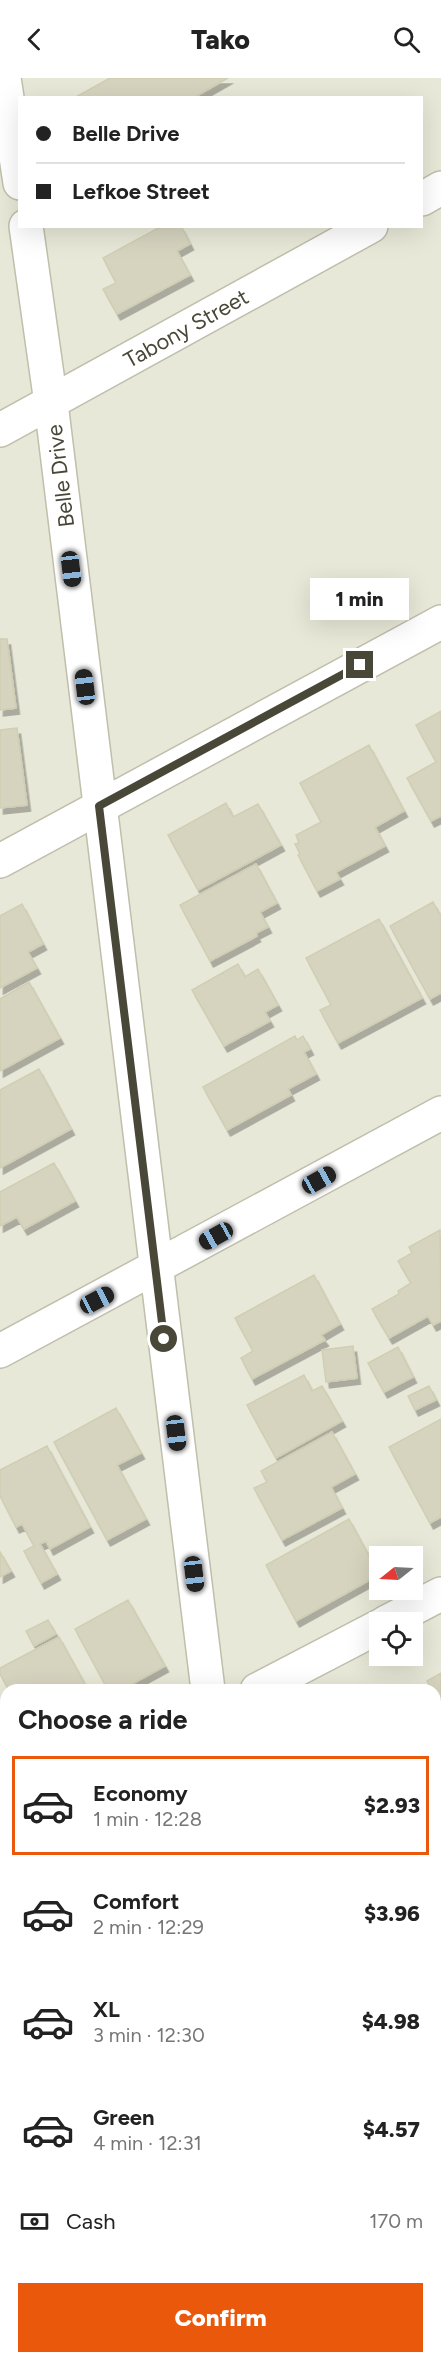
<!DOCTYPE html>
<meta charset="utf-8">
<style>
:root{--surface:#fff;--page:#f6f6f6;--text:#222;--muted:#767676;--line:#e0e0e0;--accent:#ea580c}
body{margin:0;font-family:Figtree,sans-serif;background:var(--page);color:var(--text);height:100vh;display:flex;flex-direction:column;font-size:22px;white-space:nowrap}
*{box-sizing:border-box;margin:0}
p{font-size:20px;color:var(--muted)}
.icon{flex:none;width:33px;height:33px;fill:none;stroke:currentColor;stroke-width:2;stroke-linecap:round;stroke-linejoin:round}
.map{position:relative;flex:1;overflow:hidden}
.panel{position:absolute;left:0px;top:1606px;width:441px;height:680px;display:flex;flex-direction:column;background:var(--surface);border-radius:18px 18px 0 0;box-shadow:0 6px 24px #0002}
.panel>*{flex:none}
.guide{position:absolute;left:18px;top:18px;width:405px;height:132px;border-radius:0px;box-shadow:0 6px 24px #0002;display:grid;align-content:center;height:132px;padding:0 18px;background:var(--surface)}
.needle{width:39px;rotate:252deg}
.fabs{position:absolute;left:369px;top:1468px;display:grid;gap:12px}
.fabs a{display:grid;place-items:center;width:54px;height:54px;border-radius:0px;background:var(--surface);box-shadow:0 6px 24px #0002;font-size:30px}
.end{position:absolute;width:27px;height:27px;margin:-14px;border:8px solid #484738;background:#fff;box-shadow:0 0 0 3px #fff}
.from{border-radius:50%}
.bubble{position:absolute;height:42px;border-radius:0px;background:var(--surface);box-shadow:0 6px 24px #0002;font-size:20px;font-weight:800;line-height:42px;text-align:center}
.car{position:absolute;width:18px;height:36px;margin:-18px -9px;border-radius:8px;box-shadow:0 0 4px 2px #0007;background:linear-gradient(#222 24%,#8ab4d8 0 40%,#222 0 76%,#8ab4d8 0 86%,#222 0)}
.guide b{display:flex;align-items:center;gap:21px;height:57px;font-size:22px}
.guide b+b{border-top:2px solid var(--line)}
.guide i{width:15px;height:15px;background:var(--text)}
ul{padding:0;list-style:none}
li{display:flex;align-items:center;gap:18px;height:99px;margin:0 12px 9px;padding:0 6px;border:3px solid transparent;border-radius:0px}
li div{flex:1}
li b{display:block;font-size:22px}
li em{font-style:normal;font-weight:800}
li.active{border-color:var(--accent)}
li>.icon{width:54px;height:54px;stroke-width:1.5}
h2{padding:0 18px;font-size:27px;line-height:72px}
.pay{display:flex;align-items:center;gap:15px;height:66px;padding:0 18px;font-size:22px}
.pay p{margin-inline-start:auto}
.button{display:flex;gap:12px;margin-top:auto;padding:12px 18px}
.button a{flex:1;height:69px;border-radius:0px;background:var(--accent);color:#fff;font-size:24px;font-weight:800;line-height:69px;text-align:center}
header{display:flex;justify-content:space-between;align-items:center;height:78px;padding:0 18px;background:var(--surface);font-size:27px;font-weight:800}
.map>svg:first-child{display:block}
.residential{fill:#e8e8d8;fill-rule:evenodd}
.building{fill:#d6d4bf;stroke:#d0ceb3;stroke-width:1.5;filter:url(#shadow)}
.lines{fill:none;stroke-linecap:round;stroke-linejoin:round}
.minor-casing{stroke:#c0bfac;stroke-width:36}
.minor{stroke:#fff;stroke-width:33}
.route{stroke:#484738;stroke-width:8}
.labels{text-anchor:middle;stroke-width:4.5;stroke-linejoin:round;paint-order:stroke}
.street-label{font-size:22px;fill:#484738;stroke:#fff}
</style>
<header><svg class="icon" aria-label="back" viewBox="0 0 24 24"><path d="M15 5l-7 7 7 7"/></svg>Tako<svg class="icon" aria-label="search" viewBox="0 0 24 24"><circle cx="10" cy="10" r="6"/><path d="M15 15l6 6"/></svg></header>
<div class="map">
<svg width="441" height="2285" viewBox="0 0 441 2285">
<defs>
<filter id="shadow"><feDropShadow dx="3.5" dy="6" stdDeviation="0" flood-color="#0004"/></filter>
</defs>
<rect width="100%" height="100%" fill="#f4f4ea"/>
<path class="residential" d="M0,0H441V2285H0ZM20,20H422V148H20ZM380,1479H412V1512H380ZM380,1545H412V1578H380ZM6,1612H435V2280H6Z"/>
<path class="building" d="M110,0H228L193,20H74Z
M162,148H181L190,166L177,173L190,197L117,236L103,211L116,205L103,180Z
M0,561H7L16,630L0,632Z
M441,633V738L431,743L407,700L436,684L416,647Z
M17,650L27,727L0,730V652Z
M369,667L404,733L375,749L385,768L336,794L340,801L317,813L298,777L300,776L295,766L299,765L296,757L321,744L300,705Z
M226,725L233,739L258,726L281,767L198,812L168,757Z
M256,786L277,825L260,834L268,849L256,855L257,858L210,883L180,827Z
M433,824L441,838V915L430,921L390,848Z
M22,826L43,866L28,874L37,890L0,910V838Z
M379,841L422,920L338,965L320,932L331,927L306,880Z
M238,886L245,899L258,891L278,927L265,934L270,943L224,968L192,912Z
M29,904L60,960L0,993V921Z
M295,958L297,962L303,958L310,971L304,974L316,996L288,1011L291,1017L227,1052L203,1009Z
M39,991L71,1051L0,1090V1012Z
M54,1085L75,1123L24,1151L17,1139L0,1148V1114Z
M440,1152L441,1243L433,1247L428,1238L389,1260L372,1231L399,1216L398,1213L411,1205L398,1183L412,1175L409,1169Z
M314,1197L340,1246L321,1257L325,1262L252,1301L241,1280L253,1273L235,1240Z
M353,1268L357,1300L326,1304L322,1272Z
M398,1269L413,1299L384,1314L368,1285Z
M304,1297L312,1313L322,1308L342,1343L276,1380L247,1327Z
M429,1308L436,1322L415,1332L408,1318Z
M116,1330L141,1375L117,1387L146,1441L107,1462L54,1364Z
M441,1341V1439L430,1445L389,1369Z
M332,1354L355,1396L331,1409L342,1430L282,1462L254,1410L267,1404L261,1393Z
M47,1368L90,1449L50,1471L46,1463L40,1466L57,1496L41,1505L24,1473L34,1468L22,1446L16,1449L0,1418V1392Z
M349,1441L379,1497L296,1543L266,1487Z
M0,1474L11,1493L0,1499Z
M128,1522L165,1588L121,1612H108L75,1551Z
M48,1542L56,1556L34,1568L26,1553Z
M59,1559L88,1612H9L0,1596V1590Z
M441,1595V1629L435,1612H432L427,1603Z
M6,1834V1922L0,1925V1837Z
M6,2006V2112H5L0,2102V2009Z
M435,2018L441,2029V2052L435,2056Z
M435,2134L441,2145V2167L435,2170Z
M435,2202L441,2214V2269L435,2272Z
M6,2277V2280H38L40,2285H0V2280Z
M62,2280H133L136,2285H65Z
M374,2280H420L411,2285H365Z"/>
<g class="lines">
<defs>
<path id="minor" d="M4,0L20,105
M422,121L441,110
M26,148L51,325L208,1612
M0,352L371,148
M0,783L441,544
M0,1273L441,1035
M385,1545L441,1516
M257,1612L380,1548
M0,1756L6,1752
M435,1961L441,1957
M0,2194L6,2191
M296,2280L297,2285"/>
</defs>
<use href="#minor" class="minor-casing"/>
<use href="#minor" class="minor"/>
</g>
<g class="lines">
<path class="route" d="M164,1261L99,728L360,587"/>
</g>
<g class="labels">
<g class="street-label">
<text transform="translate(186 250) rotate(-29)" y="8">Tabony Street</text>
<text transform="translate(60 398) rotate(-97)" y="8">Belle Drive</text>
</g>
</g>
</svg>
<div class="fabs">
<a><svg class="needle" viewBox="-14 -14 28 28"><path d="M0-13l5 13h-10z" fill="#e53935"/><path d="M0 13l5-13h-10z" fill="#767676"/></svg></a>
<a><svg class="icon" aria-label="locate" viewBox="0 0 24 24"><circle cx="12" cy="12" r="6"/><path d="M12 2v4M12 18v4M2 12h4M18 12h4"/></svg></a>
</div>
<i class="end from" style="left:164px;top:1261px"></i>
<i class="end" style="left:360px;top:587px"></i>
<div class="bubble" style="left:310px;top:500px;width:99px">1 min</div>
<i class="car" style="left:71px;top:491px;rotate:173deg"></i>
<i class="car" style="left:85px;top:609px;rotate:353deg"></i>
<i class="car" style="left:319px;top:1102px;rotate:61deg"></i>
<i class="car" style="left:216px;top:1158px;rotate:241deg"></i>
<i class="car" style="left:97px;top:1222px;rotate:62deg"></i>
<i class="car" style="left:176px;top:1355px;rotate:173deg"></i>
<i class="car" style="left:194px;top:1496px;rotate:173deg"></i>
<div class="guide">
<b><i class="from"></i>Belle Drive</b>
<b><i></i>Lefkoe Street</b>
</div>
<section class="panel">
<h2>Choose a ride</h2>
<ul>
<li class="active"><svg class="icon" aria-label="car" viewBox="0 0 24 24"><path d="M5 17H2v-5l4-1 3-4h7l3 4 3 1v5h-3M9 17h6M6 11h13"/><circle cx="7" cy="17" r="2"/><circle cx="17" cy="17" r="2"/></svg><div><b>Economy</b><p>1 min · 12:28</p></div><em>$2.93</em></li>
<li><svg class="icon" aria-label="car" viewBox="0 0 24 24"><path d="M5 17H2v-5l4-1 3-4h7l3 4 3 1v5h-3M9 17h6M6 11h13"/><circle cx="7" cy="17" r="2"/><circle cx="17" cy="17" r="2"/></svg><div><b>Comfort</b><p>2 min · 12:29</p></div><em>$3.96</em></li>
<li><svg class="icon" aria-label="car" viewBox="0 0 24 24"><path d="M5 17H2v-5l4-1 3-4h7l3 4 3 1v5h-3M9 17h6M6 11h13"/><circle cx="7" cy="17" r="2"/><circle cx="17" cy="17" r="2"/></svg><div><b>XL</b><p>3 min · 12:30</p></div><em>$4.98</em></li>
<li><svg class="icon" aria-label="car" viewBox="0 0 24 24"><path d="M5 17H2v-5l4-1 3-4h7l3 4 3 1v5h-3M9 17h6M6 11h13"/><circle cx="7" cy="17" r="2"/><circle cx="17" cy="17" r="2"/></svg><div><b>Green</b><p>4 min · 12:31</p></div><em>$4.57</em></li>
</ul>
<div class="pay"><svg class="icon" aria-label="cash" viewBox="0 0 24 24"><path d="M3 7h18v10H3z"/><circle cx="12" cy="12" r="2"/></svg>Cash<p>170 m</p></div>
<div class="button"><a>Confirm</a></div>
</section>
</div>
